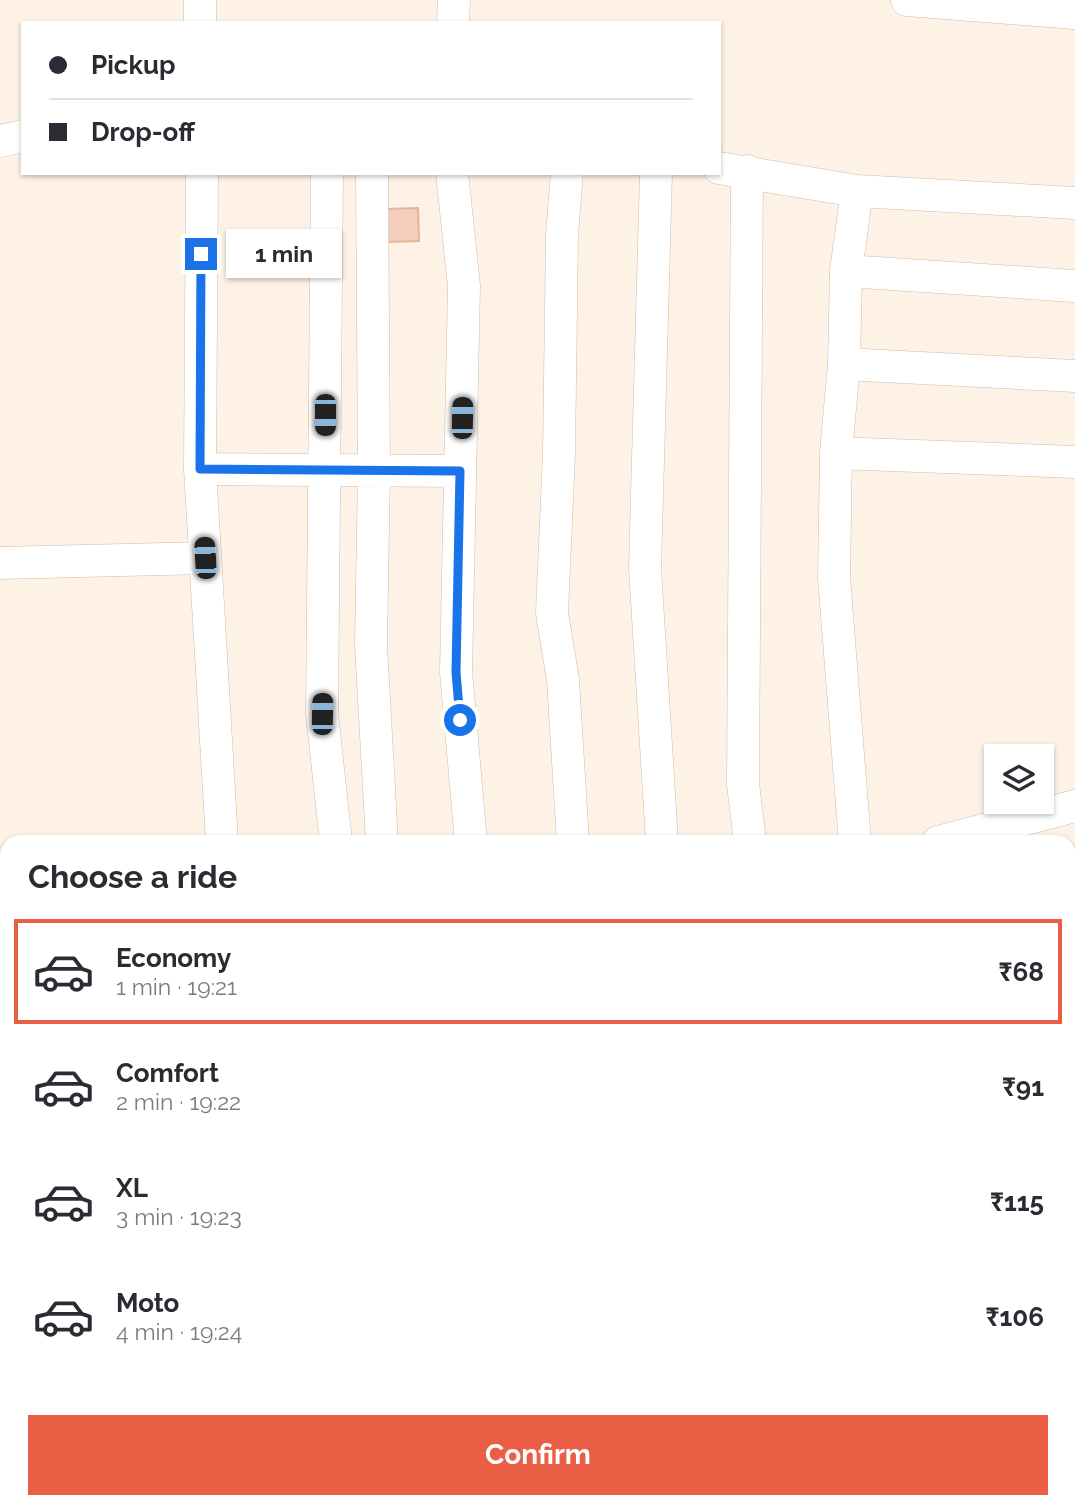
<!DOCTYPE html>
<meta charset="utf-8">
<style>
:root{--surface:#fff;--page:#f2f2f3;--text:#2b2b33;--muted:#7c7c81;--line:#e1e1e2;--accent:#eb5e46}
body{margin:0;font-family:Raleway,sans-serif;background:var(--page);color:var(--text);height:100vh;display:flex;flex-direction:column;font-size:26px;white-space:nowrap}
*{box-sizing:border-box;margin:0}
p{font-size:23px;color:var(--muted)}
.icon{flex:none;width:38px;height:38px;fill:none;stroke:currentColor;stroke-width:2;stroke-linecap:round;stroke-linejoin:round}
.map{position:relative;flex:1;overflow:hidden}
.sheet{position:absolute;left:0px;top:835px;width:1076px;height:674px;display:flex;flex-direction:column;background:var(--surface);border-radius:21px 21px 0 0;box-shadow:0 2px 5px #0004}
.sheet>*{flex:none}
.banner{position:absolute;left:21px;top:21px;width:700px;height:154px;border-radius:0px;box-shadow:0 2px 5px #0004;display:grid;align-content:center;height:154px;padding:0 28px;background:var(--surface)}
.tools{position:absolute;left:984px;top:744px;display:grid;gap:14px}
.tools a{display:grid;place-items:center;width:70px;height:70px;border-radius:0px;background:var(--surface);box-shadow:0 2px 5px #0004;font-size:35px}
.end{position:absolute;width:32px;height:32px;margin:-16px;border:9px solid #1a73e8;background:#fff;box-shadow:0 0 0 4px #fff}
.from{border-radius:50%}
.bubble{position:absolute;height:49px;border-radius:0px;background:var(--surface);box-shadow:0 2px 5px #0004;font-size:23px;font-weight:700;line-height:49px;text-align:center}
.car{position:absolute;width:21px;height:42px;margin:-21px -10px;border-radius:9px;box-shadow:0 0 5px 2px #0007;background:linear-gradient(#222 24%,#8ab4d8 0 40%,#222 0 76%,#8ab4d8 0 86%,#222 0)}
.banner b{display:flex;align-items:center;gap:24px;height:66px;font-size:26px}
.banner b+b{border-top:2px solid var(--line)}
.banner i{width:18px;height:18px;background:var(--text)}
ul{padding:0;list-style:none}
li{display:flex;align-items:center;gap:21px;height:105px;margin:0 14px 10px;padding:0 14px;border:4px solid transparent;border-radius:0px}
li div{flex:1}
li b{display:block;font-size:26px}
li em{font-style:normal;font-weight:700}
li.current{border-color:var(--accent)}
li>.icon{width:63px;height:63px;stroke-width:1.5}
h2{padding:0 28px;font-size:32px;line-height:84px}
.primary-button{display:flex;gap:14px;margin-top:auto;padding:14px 28px}
.primary-button a{flex:1;height:80px;border-radius:0px;background:var(--accent);color:#fff;font-size:28px;font-weight:700;line-height:80px;text-align:center}
.map>svg:first-child{display:block}
.building{fill:#f3cebc;stroke:#e7b29b;stroke-width:2}
.lines{fill:none;stroke-linecap:round;stroke-linejoin:round}
.minor-casing{stroke:#d1bbad;stroke-width:33}
.minor{stroke:#fff;stroke-width:32}
.route{stroke:#1a73e8;stroke-width:9}
</style>
<div class="map">
<svg width="1075" height="1508" viewBox="0 0 1075 1508">
<rect width="100%" height="100%" fill="#fdf2e5"/>
<path class="building" d="M418,208L419,241L385,242L384,209Z"/>
<g class="lines">
<defs>
<path id="minor" d="M907,0L1075,13
M200,23V0
M453,23L454,0
M0,141L23,136
M719,168L857,191L1075,203
M747,171L743,784L750,842
M202,173L200,469L222,842
M327,173L322,714L336,842
M372,173L374,470L371,645L382,842
M452,173L464,286L456,672L471,842
M567,173L562,235L559,453L552,613L563,680L573,842
M656,173L645,568L662,842
M846,271L1075,286
M844,364L1075,376
M836,453L1075,462
M200,469L460,471
M0,563L205,558
M855,842L834,578L836,453L844,364L846,271L857,191
M938,842L1075,806
M1069,925L1075,923
M1069,1005L1075,1004
M0,1021L7,1020
M1069,1299L1075,1298
M1069,1413L1075,1412
M305,1502L306,1508
M418,1502L419,1508
M469,1502L470,1508
M556,1502L557,1508
M935,1502L936,1508
M637,1508L656,1502"/>
</defs>
<use href="#minor" class="minor-casing"/>
<use href="#minor" class="minor"/>
</g>
<g class="lines">
<path class="route" d="M201,254L200,469L460,471L456,672L460,720"/>
</g>
</svg>
<div class="tools">
<a><svg class="icon" aria-label="layers" viewBox="0 0 24 24"><path d="M12 4l9 5-9 5-9-5zM3 14l9 5 9-5"/></svg></a>
</div>
<i class="end from" style="left:460px;top:720px"></i>
<i class="end" style="left:201px;top:254px"></i>
<div class="bubble" style="left:226px;top:229px;width:116px">1 min</div>
<i class="car" style="left:325px;top:415px;rotate:180deg"></i>
<i class="car" style="left:462px;top:418px;rotate:1deg"></i>
<i class="car" style="left:205px;top:558px;rotate:357deg"></i>
<i class="car" style="left:322px;top:714px;rotate:1deg"></i>
<div class="banner">
<b><i class="from"></i>Pickup</b>
<b><i></i>Drop-off</b>
</div>
<section class="sheet">
<h2>Choose a ride</h2>
<ul>
<li class="current"><svg class="icon" aria-label="car" viewBox="0 0 24 24"><path d="M5 17H2v-5l4-1 3-4h7l3 4 3 1v5h-3M9 17h6M6 11h13"/><circle cx="7" cy="17" r="2"/><circle cx="17" cy="17" r="2"/></svg><div><b>Economy</b><p>1 min · 19:21</p></div><em>₹68</em></li>
<li><svg class="icon" aria-label="car" viewBox="0 0 24 24"><path d="M5 17H2v-5l4-1 3-4h7l3 4 3 1v5h-3M9 17h6M6 11h13"/><circle cx="7" cy="17" r="2"/><circle cx="17" cy="17" r="2"/></svg><div><b>Comfort</b><p>2 min · 19:22</p></div><em>₹91</em></li>
<li><svg class="icon" aria-label="car" viewBox="0 0 24 24"><path d="M5 17H2v-5l4-1 3-4h7l3 4 3 1v5h-3M9 17h6M6 11h13"/><circle cx="7" cy="17" r="2"/><circle cx="17" cy="17" r="2"/></svg><div><b>XL</b><p>3 min · 19:23</p></div><em>₹115</em></li>
<li><svg class="icon" aria-label="car" viewBox="0 0 24 24"><path d="M5 17H2v-5l4-1 3-4h7l3 4 3 1v5h-3M9 17h6M6 11h13"/><circle cx="7" cy="17" r="2"/><circle cx="17" cy="17" r="2"/></svg><div><b>Moto</b><p>4 min · 19:24</p></div><em>₹106</em></li>
</ul>
<div class="primary-button"><a>Confirm</a></div>
</section>
</div>
